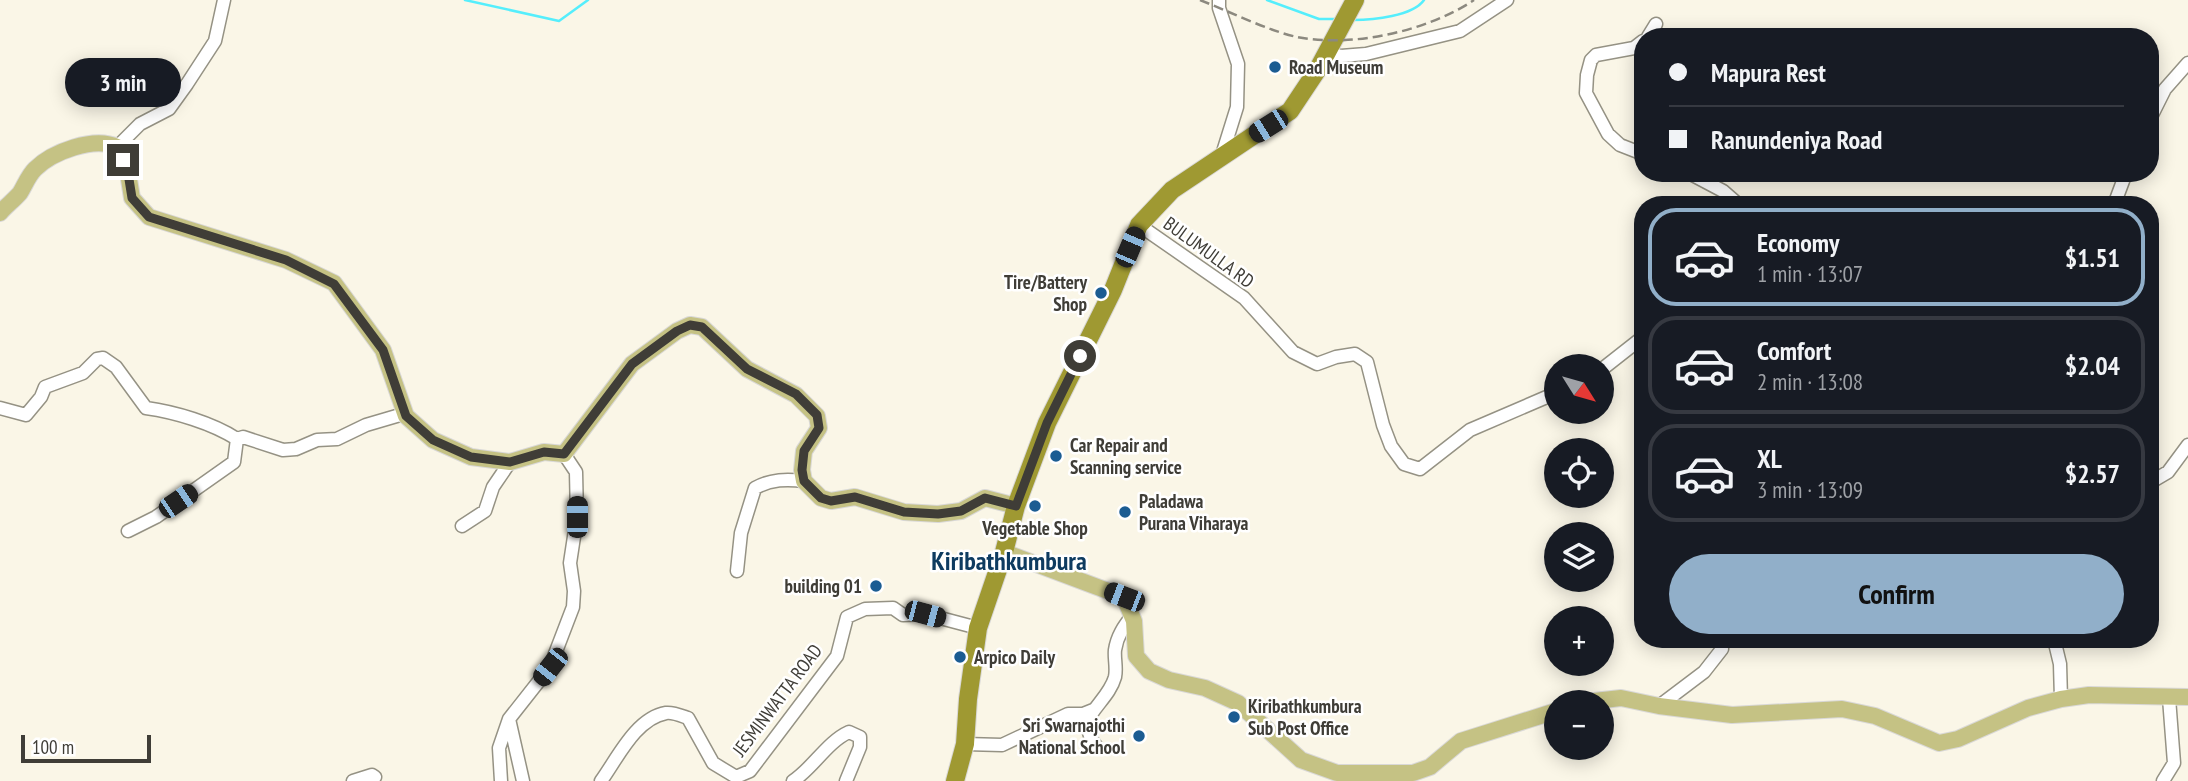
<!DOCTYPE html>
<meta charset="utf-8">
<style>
:root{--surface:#171b24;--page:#20242c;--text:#f1f3f6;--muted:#9ea1a6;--line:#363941;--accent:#91afc9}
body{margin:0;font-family:"PT Sans Narrow",sans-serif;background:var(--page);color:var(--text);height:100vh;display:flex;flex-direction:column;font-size:26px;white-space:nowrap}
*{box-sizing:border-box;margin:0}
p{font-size:23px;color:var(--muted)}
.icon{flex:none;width:38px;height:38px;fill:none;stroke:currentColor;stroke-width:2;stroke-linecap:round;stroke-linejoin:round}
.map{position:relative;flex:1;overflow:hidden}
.details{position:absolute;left:1634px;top:196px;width:525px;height:452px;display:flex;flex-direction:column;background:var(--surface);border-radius:28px;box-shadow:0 4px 18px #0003}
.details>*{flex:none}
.guide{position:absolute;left:1634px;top:28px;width:525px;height:154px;border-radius:28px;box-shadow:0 4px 18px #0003;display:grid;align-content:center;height:154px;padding:0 35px;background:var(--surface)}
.needle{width:46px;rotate:127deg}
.fabs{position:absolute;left:1544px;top:354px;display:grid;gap:14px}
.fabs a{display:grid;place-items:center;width:70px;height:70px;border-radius:50%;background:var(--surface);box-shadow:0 4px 18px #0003;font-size:35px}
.scale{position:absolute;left:21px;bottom:18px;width:130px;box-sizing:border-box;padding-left:7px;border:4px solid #3f3d37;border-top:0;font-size:19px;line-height:24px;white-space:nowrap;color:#3f3d37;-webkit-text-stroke:5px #fff;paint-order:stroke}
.end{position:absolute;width:32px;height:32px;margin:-16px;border:9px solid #3f3d37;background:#fff;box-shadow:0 0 0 4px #fff}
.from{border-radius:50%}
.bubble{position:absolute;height:49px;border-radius:24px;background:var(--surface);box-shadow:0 4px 18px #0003;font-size:23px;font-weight:600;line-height:49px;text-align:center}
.car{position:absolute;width:21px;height:42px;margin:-21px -10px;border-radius:9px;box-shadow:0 0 5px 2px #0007;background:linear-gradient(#222 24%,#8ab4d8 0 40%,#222 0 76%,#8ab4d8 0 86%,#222 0)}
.guide b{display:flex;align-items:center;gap:24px;height:66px;font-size:26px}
.guide b+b{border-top:2px solid var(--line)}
.guide i{width:18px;height:18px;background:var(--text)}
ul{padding:12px 0 0;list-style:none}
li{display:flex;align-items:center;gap:21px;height:98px;margin:0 14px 10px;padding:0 21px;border:4px solid var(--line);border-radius:28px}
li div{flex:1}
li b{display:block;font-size:26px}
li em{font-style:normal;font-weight:600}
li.active{border-color:var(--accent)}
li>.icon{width:63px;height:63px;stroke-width:1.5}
.primary-button{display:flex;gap:14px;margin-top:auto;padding:14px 35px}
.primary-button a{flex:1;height:80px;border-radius:42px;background:var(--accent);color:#111;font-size:28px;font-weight:600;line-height:80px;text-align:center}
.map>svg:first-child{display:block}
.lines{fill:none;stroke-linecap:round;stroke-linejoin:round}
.stream{stroke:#55eefc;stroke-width:2.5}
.minor-casing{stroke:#959284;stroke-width:15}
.major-casing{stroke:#d9d8d7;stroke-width:18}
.highway-casing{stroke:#d9d8d7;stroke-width:20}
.minor{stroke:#fff;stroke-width:12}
.major{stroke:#c5c284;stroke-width:16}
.highway{stroke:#9f9932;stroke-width:18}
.rail{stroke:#8c897f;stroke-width:2.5;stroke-dasharray:10 5;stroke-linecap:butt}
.route{stroke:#3f3d37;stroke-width:9}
.poi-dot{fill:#1b5c92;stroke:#fff;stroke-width:2.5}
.labels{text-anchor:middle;stroke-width:5;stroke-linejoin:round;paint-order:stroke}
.poi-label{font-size:19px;font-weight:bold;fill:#3f3d37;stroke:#fff;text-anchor:start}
.street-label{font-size:19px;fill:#3f3d37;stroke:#fff}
.district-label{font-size:26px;font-weight:bold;fill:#0e3b60;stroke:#fff}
</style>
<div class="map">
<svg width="2188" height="781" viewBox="0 0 2188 781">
<rect width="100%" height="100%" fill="#faf6e7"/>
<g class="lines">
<path class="stream" d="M465,0L559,21L588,0
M1267,0L1319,19H1336
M1353,20C1373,20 1413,16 1424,0"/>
<defs>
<path id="minor" d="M1219,0V8L1238,64L1237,107L1222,155
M1648,37L1656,24
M1643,41L1634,48L1596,55L1591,60L1587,75L1586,93L1608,134L1620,145L1643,154
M1326,53L1341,56L1366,54L1460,31L1507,0
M2151,117L2165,89L2188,63
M117,147L140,124L169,109L187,84L215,41L224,0
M1689,173L1723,191L1739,205
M2114,205L2126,173
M1139,225L1244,298L1293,352L1317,364L1336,357L1355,354L1367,362L1383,425L1391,446L1404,464L1420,469L1470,430L1556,393
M1601,370L1643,337
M0,408L26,415L41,397L45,387L83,373L97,359L103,358L116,367L146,408C175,412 212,423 237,439L243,437L283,450L296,449L317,440L337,439L366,425L400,415L406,416
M2151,482L2168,472L2188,445
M462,526L485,511L493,487L510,462
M128,531L156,517L234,462L237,439
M737,571L741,533L755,488C771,479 787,479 804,481
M2054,639L2060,664L2061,699
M1659,706L1704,672L1722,649L1721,639
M509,719L523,781
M965,744L1002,745L1068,714H1083L1093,710
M1097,747L1091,739L1086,723C1094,706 1110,695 1115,677C1117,668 1114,658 1115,650C1117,636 1124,626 1132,616
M353,781L372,775L375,777L370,781
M501,781L499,748L509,719L550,667L573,607L574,591L570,563L577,517L576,472L564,454
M601,781C617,759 636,718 666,713C673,712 682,716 688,718L713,763L736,777L750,771L837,656L847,617L865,609L893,608L903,615L925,614L978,628
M793,781C813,768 827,742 849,732L860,737V747L846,781
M2163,781L2174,763L2169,698"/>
<path id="major" d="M0,213C6,206 14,200 20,193C25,185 28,176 35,169C52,152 94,136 117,147L128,173L132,198L149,217L286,260L334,283L383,350L406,416L433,440L471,457L510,462L544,452L564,454L632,364L677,331L690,325L702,327L747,369L796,395L817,416L819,428L804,451L802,470L804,481L821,498L831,501L855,497L904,512L938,514L961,511L985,498L1016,506
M1004,552L1124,597L1134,621L1136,656L1149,671L1169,680L1205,688L1238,703L1301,760L1337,773H1413L1430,767L1461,741L1556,711
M1585,702L1621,698L1659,706L1732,715L1842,709L1875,716L1939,743L1958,739L2028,708L2061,699L2089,695L2188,697"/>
<path id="highway" d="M955,781L965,744L968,699L978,628L1004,552L1016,506L1047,423L1113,290L1139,225L1172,190L1290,111L1318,69L1355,0"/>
</defs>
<use href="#minor" class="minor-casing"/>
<use href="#major" class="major-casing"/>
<use href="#highway" class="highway-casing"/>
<use href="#minor" class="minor"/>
<use href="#major" class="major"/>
<use href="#highway" class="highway"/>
<path class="rail" d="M1200,0C1228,11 1269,31 1297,37C1352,48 1428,31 1474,0"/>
</g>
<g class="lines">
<path class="route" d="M123,160L128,173L132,198L149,217L286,260L334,284L383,350L406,416L433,440L471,457L510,462L544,452L564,454L632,364L677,331L690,325L702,327L747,369L796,394L817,415L819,428L804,451L802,470L804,481L821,498L831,501L855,497L904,512L938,514L961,511L985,498L1016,506L1047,423L1080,356"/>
</g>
<g class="poi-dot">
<circle cx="1275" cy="67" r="7"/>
<circle cx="1101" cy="293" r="7"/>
<circle cx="1056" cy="456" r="7"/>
<circle cx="1035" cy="506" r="7"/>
<circle cx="1125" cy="512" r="7"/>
<circle cx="876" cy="586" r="7"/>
<circle cx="960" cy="657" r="7"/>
<circle cx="1234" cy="717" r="7"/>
<circle cx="1139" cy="736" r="7"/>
</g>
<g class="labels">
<g class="poi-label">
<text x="1289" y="74">Road Museum</text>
<text x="1087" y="289" text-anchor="end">Tire/Battery<tspan x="1087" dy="22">Shop</tspan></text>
<text x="1070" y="452">Car Repair and<tspan x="1070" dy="22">Scanning service</tspan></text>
<text x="1139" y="508">Paladawa<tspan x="1139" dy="22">Purana Viharaya</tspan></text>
<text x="1035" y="535" text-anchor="middle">Vegetable Shop</text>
<text x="862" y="593" text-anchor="end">building 01</text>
<text x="974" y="664">Arpico Daily</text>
<text x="1248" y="713">Kiribathkumbura<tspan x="1248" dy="22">Sub Post Office</tspan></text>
<text x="1125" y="732" text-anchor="end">Sri Swarnajothi<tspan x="1125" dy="22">National School</tspan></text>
</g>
<g class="street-label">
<text transform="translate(1209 252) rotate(36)" y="7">BULUMULLA RD</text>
<text transform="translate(777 700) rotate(-53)" y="7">JESMINWATTA ROAD</text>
</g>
<g class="district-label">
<text x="1009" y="570">Kiribathkumbura</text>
</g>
</g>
</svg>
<div class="fabs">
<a><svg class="needle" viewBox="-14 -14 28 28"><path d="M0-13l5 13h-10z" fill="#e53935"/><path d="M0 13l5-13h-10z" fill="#9ea1a6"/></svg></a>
<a><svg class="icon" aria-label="locate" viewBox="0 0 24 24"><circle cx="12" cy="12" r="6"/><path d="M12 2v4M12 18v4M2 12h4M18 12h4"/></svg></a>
<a><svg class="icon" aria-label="layers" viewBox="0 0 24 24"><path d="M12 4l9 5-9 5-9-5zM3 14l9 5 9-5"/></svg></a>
<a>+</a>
<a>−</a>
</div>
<div class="scale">100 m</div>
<i class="end from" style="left:1080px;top:356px"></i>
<i class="end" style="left:123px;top:160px"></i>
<div class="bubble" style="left:65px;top:58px;width:116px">3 min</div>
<i class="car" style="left:1268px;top:126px;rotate:238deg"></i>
<i class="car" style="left:1130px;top:247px;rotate:23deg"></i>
<i class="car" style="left:178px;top:501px;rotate:56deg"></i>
<i class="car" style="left:577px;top:517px;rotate:0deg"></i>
<i class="car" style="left:1124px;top:597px;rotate:291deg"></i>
<i class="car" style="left:925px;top:614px;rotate:105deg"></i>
<i class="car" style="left:550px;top:667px;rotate:218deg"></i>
<div class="guide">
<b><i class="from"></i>Mapura Rest</b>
<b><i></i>Ranundeniya Road</b>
</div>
<section class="details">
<ul>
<li class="active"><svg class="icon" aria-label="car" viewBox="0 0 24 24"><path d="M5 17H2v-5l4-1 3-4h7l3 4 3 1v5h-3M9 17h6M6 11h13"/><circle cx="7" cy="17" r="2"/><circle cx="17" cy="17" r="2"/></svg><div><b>Economy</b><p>1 min · 13:07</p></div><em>$1.51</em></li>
<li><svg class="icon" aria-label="car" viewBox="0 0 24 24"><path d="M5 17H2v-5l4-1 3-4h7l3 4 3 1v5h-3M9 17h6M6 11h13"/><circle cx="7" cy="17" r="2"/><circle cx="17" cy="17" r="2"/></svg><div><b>Comfort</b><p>2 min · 13:08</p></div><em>$2.04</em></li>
<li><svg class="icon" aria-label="car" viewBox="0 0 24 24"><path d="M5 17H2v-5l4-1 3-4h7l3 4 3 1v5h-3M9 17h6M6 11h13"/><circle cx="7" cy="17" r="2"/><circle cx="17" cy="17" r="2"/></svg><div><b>XL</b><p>3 min · 13:09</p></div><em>$2.57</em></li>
</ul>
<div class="primary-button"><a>Confirm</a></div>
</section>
</div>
